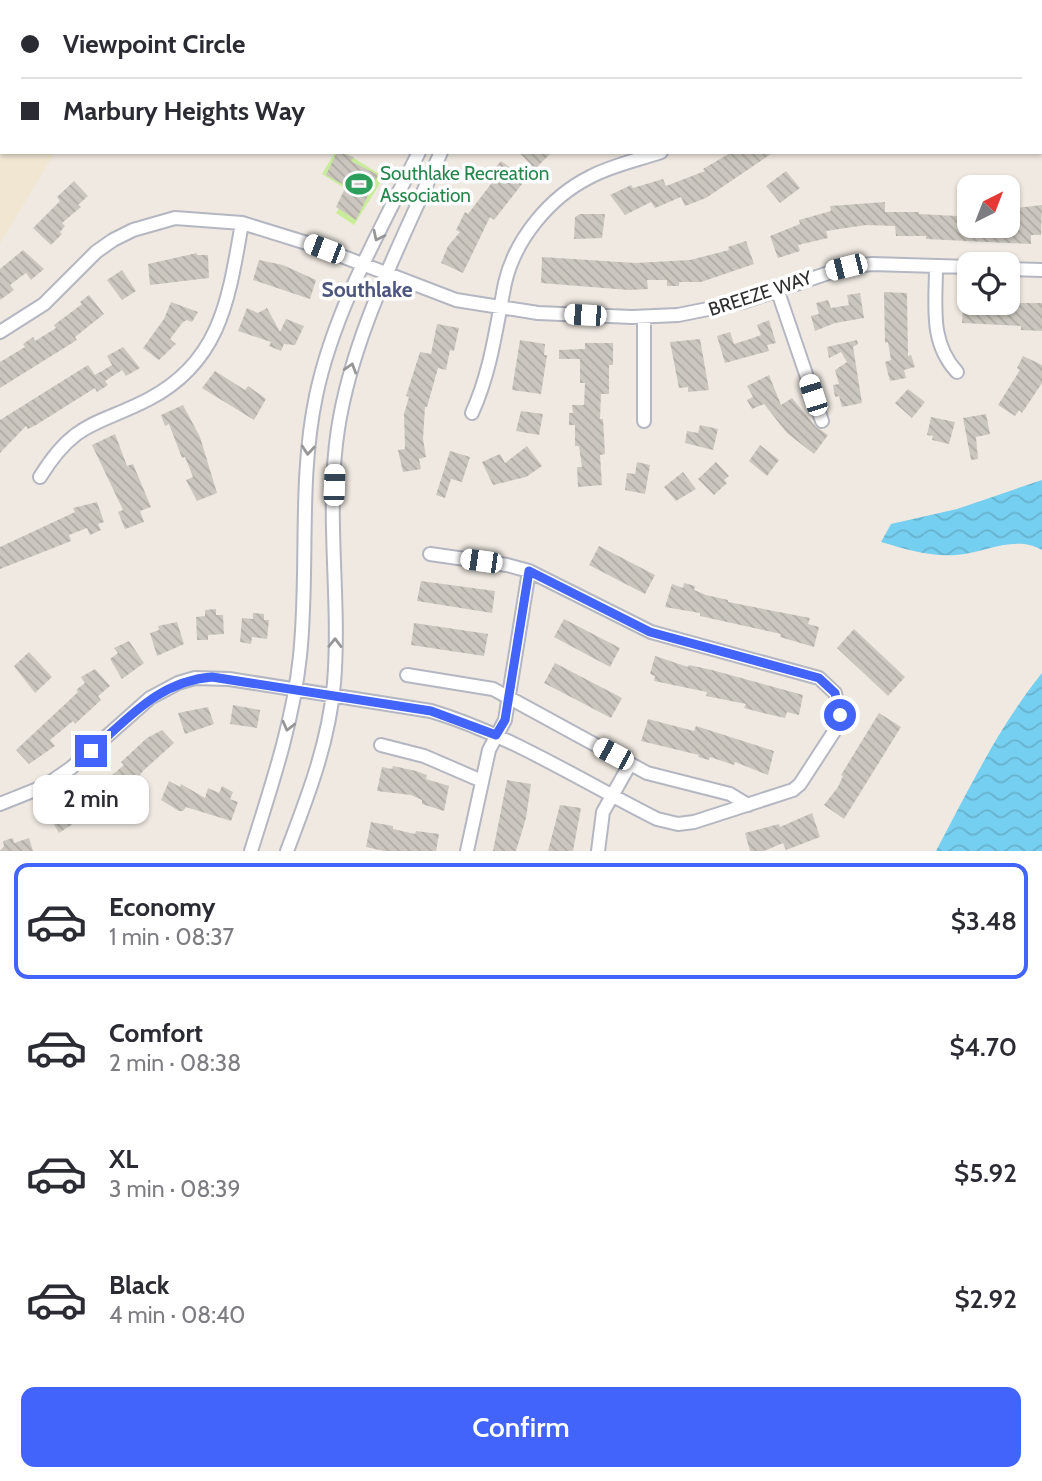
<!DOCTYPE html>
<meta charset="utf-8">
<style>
:root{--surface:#fff;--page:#f7f7f7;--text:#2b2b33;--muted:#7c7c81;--line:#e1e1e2;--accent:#4264fb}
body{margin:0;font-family:Cabin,sans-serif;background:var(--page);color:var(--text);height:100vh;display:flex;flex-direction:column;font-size:26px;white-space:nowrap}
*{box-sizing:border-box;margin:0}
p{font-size:23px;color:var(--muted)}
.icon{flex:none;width:38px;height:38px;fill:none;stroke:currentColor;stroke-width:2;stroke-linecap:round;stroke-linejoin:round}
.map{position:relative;height:851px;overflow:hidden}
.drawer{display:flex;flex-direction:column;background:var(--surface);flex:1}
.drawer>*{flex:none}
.banner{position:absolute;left:0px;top:0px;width:1043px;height:154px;box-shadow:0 2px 5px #0004;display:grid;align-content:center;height:154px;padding:0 21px;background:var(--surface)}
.needle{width:46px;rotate:42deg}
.tools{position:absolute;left:957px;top:175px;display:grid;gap:14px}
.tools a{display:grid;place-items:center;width:63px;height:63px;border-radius:14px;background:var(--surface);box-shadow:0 2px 5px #0004;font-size:35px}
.end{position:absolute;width:32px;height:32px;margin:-16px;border:9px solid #4264fb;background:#fff;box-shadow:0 0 0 4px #fff}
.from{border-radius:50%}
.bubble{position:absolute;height:49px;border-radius:14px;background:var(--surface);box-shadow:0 2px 5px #0004;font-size:23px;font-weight:600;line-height:49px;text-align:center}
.car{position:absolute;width:21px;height:42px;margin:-21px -10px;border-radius:9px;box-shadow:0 0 5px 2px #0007;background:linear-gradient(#fff 24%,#345 0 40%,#fff 0 76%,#345 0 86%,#fff 0)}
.banner b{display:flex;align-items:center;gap:24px;height:66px;font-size:26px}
.banner b+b{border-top:2px solid var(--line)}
.banner i{width:18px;height:18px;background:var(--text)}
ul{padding:12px 0 0;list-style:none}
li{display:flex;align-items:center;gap:21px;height:116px;margin:0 14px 10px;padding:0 7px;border:4px solid transparent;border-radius:14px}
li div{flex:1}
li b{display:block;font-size:26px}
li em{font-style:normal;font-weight:600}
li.on{border-color:var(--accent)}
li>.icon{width:63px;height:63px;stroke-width:1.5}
.action{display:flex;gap:14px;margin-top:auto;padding:14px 21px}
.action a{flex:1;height:80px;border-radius:14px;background:var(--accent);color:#fff;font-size:28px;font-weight:600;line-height:80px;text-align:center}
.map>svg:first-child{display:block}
.education{fill:#f0e6d1}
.pitch{fill:#c9ec9a}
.water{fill:url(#water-waves)}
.building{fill:url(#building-back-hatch)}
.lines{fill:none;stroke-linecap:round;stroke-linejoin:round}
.street-casing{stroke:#b4b7c1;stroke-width:16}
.street{stroke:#fff;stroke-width:12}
.oneway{stroke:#969696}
.route{stroke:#4264fb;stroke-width:9}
.labels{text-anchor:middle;stroke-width:7;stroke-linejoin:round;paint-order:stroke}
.leisure-label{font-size:19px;fill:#27864d;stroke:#fff;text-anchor:start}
.street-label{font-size:19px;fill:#2e2e2e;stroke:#fff}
.neighbourhood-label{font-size:21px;font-weight:bold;fill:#4d5680;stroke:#fff}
</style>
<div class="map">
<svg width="1042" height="851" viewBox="0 0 1042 851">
<defs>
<pattern id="water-waves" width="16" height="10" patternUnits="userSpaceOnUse" patternTransform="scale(1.75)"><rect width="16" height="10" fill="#75cff0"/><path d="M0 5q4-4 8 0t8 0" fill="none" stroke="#66b2ce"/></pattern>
<pattern id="building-back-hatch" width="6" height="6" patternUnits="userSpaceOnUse" patternTransform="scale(1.75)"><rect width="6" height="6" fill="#cbc7bf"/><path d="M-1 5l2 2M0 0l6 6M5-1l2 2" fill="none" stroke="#afaba4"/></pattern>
</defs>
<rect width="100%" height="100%" fill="#efe9e1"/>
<path class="education" d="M0,0H146L2,2V152H55L0,243Z"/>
<path class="pitch" d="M0,0L47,1L2,2V80Z
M335,152H344L384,177L354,225L336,213L349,191L322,174Z"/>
<path class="water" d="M1042,480V550C1016,534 983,553 956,555C930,557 905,549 881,542L891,524L957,509Z
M1042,673V851H936C969,789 998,728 1042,673Z"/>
<path class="building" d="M337,152L354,157L351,161L378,175L356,220L336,207L346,186L326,175Z
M519,152H552L535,169Z
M732,152H774L706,198L685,206L681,197L655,208L651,202L625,215L610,195L631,185L633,188L663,179L666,186L705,171L703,169Z
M501,161L526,179L494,220L490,217L463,273L441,263L448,246L460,232L456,230L465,212L468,214L494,180L499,172L494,169Z
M786,171L800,188L780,203L766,186Z
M74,181L88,196L78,205L81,207L62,223L65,226L60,232L62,234L51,245L33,228L60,201L57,197Z
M885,202V212H919V214L957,216L958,206L970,207V226H1008V209L1042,205L1041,235H1031V244L926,239V236H896L895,226L866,225L826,231L828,238L798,245L800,251L778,258L770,236L800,224L799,220L831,211L830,206Z
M580,214H605L602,238L574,239L575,217Z
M746,241L754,264L701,282H679V286H667V280H647L648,289L629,290L541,283L542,257L635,263L690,260L729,250L728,247Z
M23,250L44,269L31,280L26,273L10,285L14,290L0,300V269Z
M197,253V255H208L209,278L150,285L148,264Z
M259,260L283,265L316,280L310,299L253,280Z
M122,270L136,291L122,300L107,280Z
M884,292L907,293L908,356L911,355L915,367L904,370L906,378L890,381L885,362L891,360L888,342L885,343Z
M860,293L864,318L835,323L815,331L811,316L819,314L816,303L828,300L831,308L849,305L847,295Z
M89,295L104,314L75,337L77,340L0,388V362L25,347L23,344L33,337L35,341L56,328L54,325L82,304L80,302Z
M171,302L198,312L192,322L187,320L183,322L170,339L176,344L159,360L143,348L164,319Z
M963,303H1042V331L1021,330V326L962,323Z
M247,308L258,313L267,308L280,332L286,319L304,326L295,345L284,344L281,351L269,346L271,342L238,331Z
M769,320L776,343L767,345L769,351L725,363L717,336L730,332L734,344L750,339L761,335L757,325Z
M437,324L459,328L454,351L450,350L446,370L438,368L427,407H425L423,439L426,457L419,459L421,469L403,472L398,450L405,449L404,414L409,397L406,396L420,352L431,354Z
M700,339L709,390L688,392V387L679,388L670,342Z
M520,340L545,344L544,355H547L541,394L512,390Z
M857,340L858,344L853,347L862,403L842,407L839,396L835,397L833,385L839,384L835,370L847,362L841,352L829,358L827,347Z
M585,343H613V365H609V394H601L600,419H603L605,454L600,455L602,485L578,487L577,467H582L579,446H575V425H569V413H573L572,405H584L585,383H580V359H559V350L585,349Z
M123,347L140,368L126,376L122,370L105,381L108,385L97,392L95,388L36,425L28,429L26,426L0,453V420L88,365L95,375L112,365L107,356Z
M1023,356L1042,365V383L1022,413L1019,410L1015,416L998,405L1020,370L1017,368Z
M215,371L245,390L248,386L266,399L254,420L202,388Z
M769,375L781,405L792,398L816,427L828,435L814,454L787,433L764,404L752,409L747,400L753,397L747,386Z
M908,389L925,402L912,418L895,403Z
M183,405L200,437L217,493L197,501L186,480L193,477L185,457L182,458L169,424L165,426L161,415Z
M521,411L543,414L539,435L516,431Z
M986,414L990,434L976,437L978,459L971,460L963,418Z
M931,417L955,422L949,444L932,440L933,436L927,435Z
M700,425L718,429L713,450L685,443L687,431L698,433Z
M115,434L127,466L133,464L151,507L140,511L144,522L125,529L118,512L123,510L92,445Z
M760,445L779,460L767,476L749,461Z
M527,446L542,466L526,477L493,485L482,462L500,454L505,463Z
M450,451L470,457L462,482L451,479L445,498L436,495Z
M637,462L650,465L645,494L625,490L627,473L635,474Z
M716,462L729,476L724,480L727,483L714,495L698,479Z
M683,472L696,489L676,501L664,487Z
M97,502L104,522L98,524L101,530L90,535L87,528L69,535L71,541L0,569V547L75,512L73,508Z
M599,546L655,575L645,594L589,565Z
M421,581L495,591L492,613L417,601Z
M684,583L695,586L694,590L706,595L728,600V602L810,618L808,624L819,627L814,647L780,637L781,634L700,616V613L665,607L672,584L683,588Z
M216,609V615H223L224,634L208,635V640H197L196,617L205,616V610Z
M253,613L264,614V620H269L267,639L252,637L251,644L240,642L242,618L253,619Z
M564,619L620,648L610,667L554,637Z
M177,622L184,644L157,656L150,633L159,630L158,626Z
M414,623L488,634L484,656L411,645Z
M854,629L905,677L888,696L837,648Z
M129,641L144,663L122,679L110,659L118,653L114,648Z
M29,652L52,677L35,693L14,666Z
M655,656L688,667L689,665L712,670L803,695L799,715L787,712L785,718L763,713L744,708L746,704L706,696L707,692L654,681L655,676L650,674Z
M555,663L622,698L611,718L544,683Z
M95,669L110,686L98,696L101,700L75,724L73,721L50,740L55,746L29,764L16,750L78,692L76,690L85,683L81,677Z
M233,705L260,710L257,728L230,724Z
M208,707L214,724L185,734L178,713Z
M879,713L901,727L844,819L824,805L838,787L843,776L841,775Z
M648,719L694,731L696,726L774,751L768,775L735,762L734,765L710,757L709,760L698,757L699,755L641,741Z
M162,730L174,743L143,771L131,788L129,786L124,789L111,776L124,765L121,762L147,738Z
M393,766L416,771L427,775L426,779L449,786L444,811L422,804V800L411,795L377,791L382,767L392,769Z
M507,780L531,784L526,818L516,851H493Z
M169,781L180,787L181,784L205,798L208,788L219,793L222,786L233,792L230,799L238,802L231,821L186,807L183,811H179L161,800Z
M71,800L82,818L59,833L50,818Z
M560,805L581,808L573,851H548Z
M812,813L820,837L786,850L783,843L764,851H750L745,833L779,824L780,827Z
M371,822L393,826V829L415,834L416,831L439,834L436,851H384L366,847Z
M13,838L14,843L29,838L33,851H0L4,846L3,841Z"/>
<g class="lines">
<defs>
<path id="street" d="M475,2V0
M936,266C936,305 929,342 957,372
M1008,269L1042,270
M777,289L822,421
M644,317V421
M0,332L44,304L96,252L113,240L133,230L175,218L242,223L310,244L456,300L538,313L632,317L678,315L743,302L846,267L872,264L970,267
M472,413C491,371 496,328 505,283C515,239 550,197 590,177C613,165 638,160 661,152
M40,477C75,420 97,426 149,399C222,361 229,296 242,223
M407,675L493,689L647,773L730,794L748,805
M381,745L424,756L482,781
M0,804L45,786L71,768L150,698L178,683L195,678L229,679L431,711C511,735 583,782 657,819L678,824L694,822L793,790L800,784L837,727L840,714L835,693L819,678L651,632L529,571L507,565L430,554
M251,851C271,787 293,723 300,656C309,570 298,482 316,396C334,310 380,231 419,152
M287,851C308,796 329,742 334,683C341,599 325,513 338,429C353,332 402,242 441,152
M467,851L489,750L505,720L529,571
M598,851L603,812L630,764"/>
</defs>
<use href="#street" class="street-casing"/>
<use href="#street" class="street"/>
</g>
<defs><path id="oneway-chevron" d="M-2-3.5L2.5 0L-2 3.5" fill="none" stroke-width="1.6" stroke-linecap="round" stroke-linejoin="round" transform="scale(1.75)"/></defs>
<g class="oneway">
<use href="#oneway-chevron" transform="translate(378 236) rotate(116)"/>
<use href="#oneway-chevron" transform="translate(351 368) rotate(-73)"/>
<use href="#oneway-chevron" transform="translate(308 450) rotate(95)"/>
<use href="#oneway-chevron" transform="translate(335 643) rotate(-89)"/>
<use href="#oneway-chevron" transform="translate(288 726) rotate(104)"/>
</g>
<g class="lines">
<path class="route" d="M91,751C129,718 159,681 212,677L431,711L496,735L505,720L529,571L650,632L819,678L835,693L840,715"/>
</g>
<defs>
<symbol id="stadium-bare" viewBox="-9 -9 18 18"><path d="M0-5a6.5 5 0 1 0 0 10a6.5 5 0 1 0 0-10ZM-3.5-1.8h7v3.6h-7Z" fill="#2e9e5b" stroke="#fff" stroke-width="2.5" paint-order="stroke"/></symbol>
</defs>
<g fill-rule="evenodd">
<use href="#stadium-bare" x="340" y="165" width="38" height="38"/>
</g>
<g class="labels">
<g class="leisure-label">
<text x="380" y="180">Southlake Recreation<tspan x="380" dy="22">Association</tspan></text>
</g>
<g class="street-label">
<text transform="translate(760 293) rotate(-18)" y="7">BREEZE WAY</text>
</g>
<g class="neighbourhood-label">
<text x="367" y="297">Southlake</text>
</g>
</g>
</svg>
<div class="tools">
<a><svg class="needle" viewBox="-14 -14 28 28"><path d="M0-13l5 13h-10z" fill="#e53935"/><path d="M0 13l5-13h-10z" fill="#7c7c81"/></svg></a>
<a><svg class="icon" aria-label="locate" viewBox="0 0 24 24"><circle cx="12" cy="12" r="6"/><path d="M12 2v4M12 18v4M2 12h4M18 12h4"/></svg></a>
</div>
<i class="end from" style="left:840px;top:715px"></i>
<i class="end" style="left:91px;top:751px"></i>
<div class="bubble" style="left:33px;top:775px;width:116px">2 min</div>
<i class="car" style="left:324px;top:249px;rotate:291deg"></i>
<i class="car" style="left:846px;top:267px;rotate:256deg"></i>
<i class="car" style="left:585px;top:315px;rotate:273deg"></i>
<i class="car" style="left:813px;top:395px;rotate:342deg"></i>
<i class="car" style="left:334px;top:485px;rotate:2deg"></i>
<i class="car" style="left:481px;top:561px;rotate:278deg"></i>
<i class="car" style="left:613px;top:754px;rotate:298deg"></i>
<div class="banner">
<b><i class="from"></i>Viewpoint Circle</b>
<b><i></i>Marbury Heights Way</b>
</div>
</div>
<section class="drawer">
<ul>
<li class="on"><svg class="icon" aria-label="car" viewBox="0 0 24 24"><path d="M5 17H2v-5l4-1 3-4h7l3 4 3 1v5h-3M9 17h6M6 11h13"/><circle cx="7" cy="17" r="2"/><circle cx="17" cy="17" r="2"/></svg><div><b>Economy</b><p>1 min · 08:37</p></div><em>$3.48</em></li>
<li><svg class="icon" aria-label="car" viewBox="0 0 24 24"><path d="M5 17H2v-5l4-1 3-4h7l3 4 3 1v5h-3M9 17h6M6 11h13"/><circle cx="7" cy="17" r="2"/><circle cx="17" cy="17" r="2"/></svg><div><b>Comfort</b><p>2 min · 08:38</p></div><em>$4.70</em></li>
<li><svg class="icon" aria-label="car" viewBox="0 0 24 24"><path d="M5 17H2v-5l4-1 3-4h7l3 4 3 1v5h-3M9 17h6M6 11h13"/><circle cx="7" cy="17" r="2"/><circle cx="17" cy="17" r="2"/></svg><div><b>XL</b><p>3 min · 08:39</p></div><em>$5.92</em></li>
<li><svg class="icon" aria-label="car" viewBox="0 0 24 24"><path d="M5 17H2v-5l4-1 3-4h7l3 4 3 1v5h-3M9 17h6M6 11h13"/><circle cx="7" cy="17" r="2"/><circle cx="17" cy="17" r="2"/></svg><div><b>Black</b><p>4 min · 08:40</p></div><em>$2.92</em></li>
</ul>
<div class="action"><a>Confirm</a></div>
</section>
